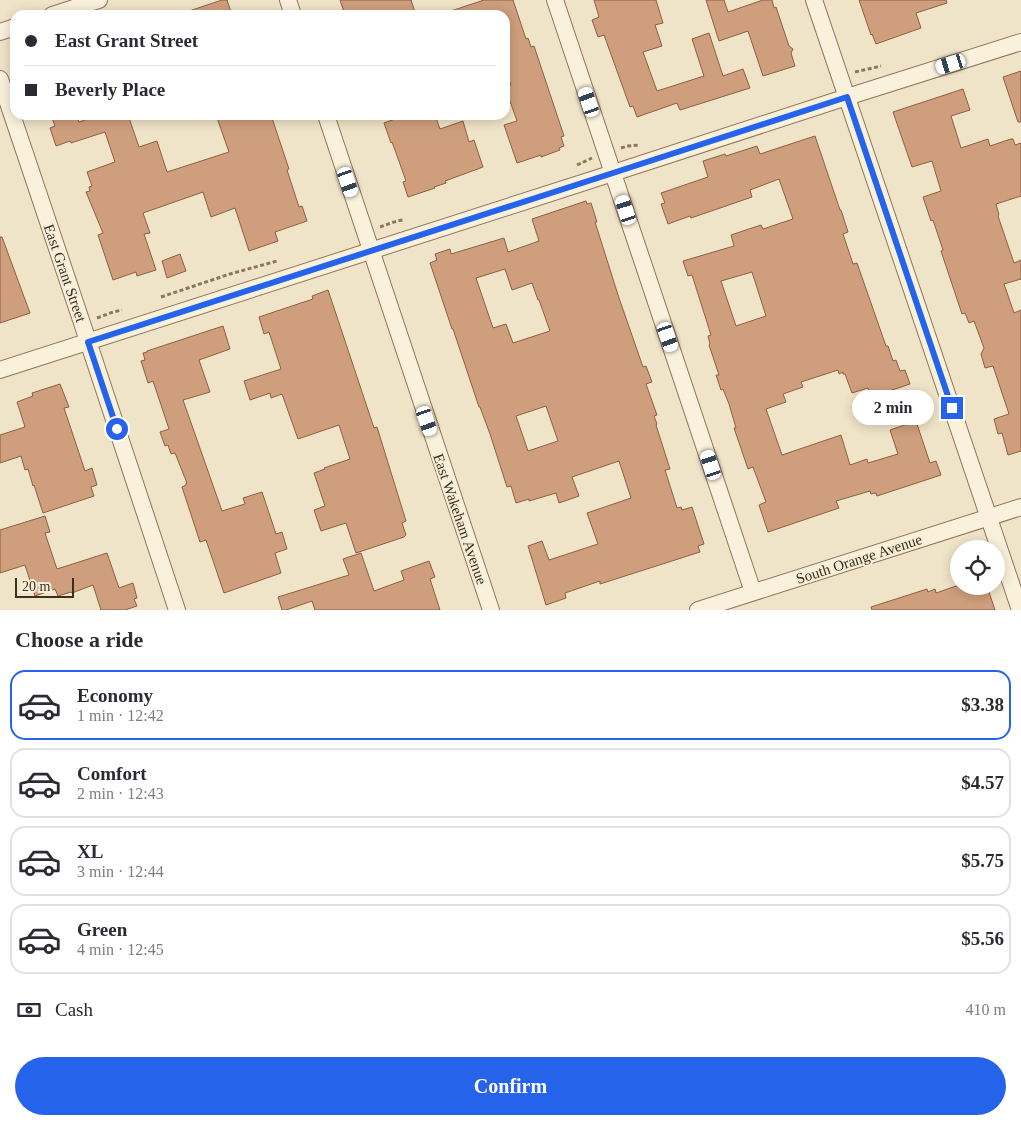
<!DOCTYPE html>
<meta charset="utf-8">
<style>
:root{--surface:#fff;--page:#f2f2f3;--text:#2b2b33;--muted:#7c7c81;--line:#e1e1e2;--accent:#2563eb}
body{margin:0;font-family:"Times New Roman",serif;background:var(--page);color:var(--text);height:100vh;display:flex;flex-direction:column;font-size:19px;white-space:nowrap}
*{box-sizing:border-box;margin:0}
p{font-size:16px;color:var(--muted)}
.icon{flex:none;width:28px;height:28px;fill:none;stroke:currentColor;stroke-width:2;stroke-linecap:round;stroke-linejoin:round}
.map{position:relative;height:610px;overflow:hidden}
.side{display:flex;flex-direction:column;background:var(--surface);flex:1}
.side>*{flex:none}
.banner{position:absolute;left:10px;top:10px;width:500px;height:110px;border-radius:15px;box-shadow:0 2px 12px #0003;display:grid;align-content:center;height:110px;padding:0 15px;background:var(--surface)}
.tools{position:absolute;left:950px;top:540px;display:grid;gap:10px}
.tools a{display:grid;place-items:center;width:55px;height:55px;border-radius:50%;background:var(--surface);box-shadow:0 2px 12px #0003;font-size:25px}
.scale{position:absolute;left:15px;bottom:12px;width:59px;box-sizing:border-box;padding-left:5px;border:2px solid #3d2e20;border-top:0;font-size:14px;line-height:18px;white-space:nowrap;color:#3d2e20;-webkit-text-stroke:4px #f7eed8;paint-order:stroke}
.end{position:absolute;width:22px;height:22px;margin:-11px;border:6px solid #2563eb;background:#fff;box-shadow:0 0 0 2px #fff}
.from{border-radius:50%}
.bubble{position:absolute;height:35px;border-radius:18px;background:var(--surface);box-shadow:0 2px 12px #0003;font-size:16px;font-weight:800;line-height:35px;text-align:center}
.car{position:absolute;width:15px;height:30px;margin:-15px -8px;border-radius:6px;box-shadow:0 0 4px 1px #0007;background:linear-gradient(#fff 24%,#345 0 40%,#fff 0 76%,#345 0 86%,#fff 0)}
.banner b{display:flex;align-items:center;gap:18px;height:48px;font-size:19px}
.banner b+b{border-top:1px solid var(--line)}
.banner i{width:12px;height:12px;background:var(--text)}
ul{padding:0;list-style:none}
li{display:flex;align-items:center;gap:15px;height:70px;margin:0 10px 8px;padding:0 5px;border:2px solid var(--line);border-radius:15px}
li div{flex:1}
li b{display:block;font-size:19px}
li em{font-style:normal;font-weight:800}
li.on{border-color:var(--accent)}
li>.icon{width:45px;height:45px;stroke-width:1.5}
h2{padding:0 15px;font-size:22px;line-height:60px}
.pay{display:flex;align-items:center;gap:12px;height:55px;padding:0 15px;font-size:19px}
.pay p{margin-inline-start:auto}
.primary-button{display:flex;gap:10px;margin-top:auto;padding:10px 15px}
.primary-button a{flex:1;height:58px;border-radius:30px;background:var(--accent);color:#fff;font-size:20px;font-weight:800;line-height:58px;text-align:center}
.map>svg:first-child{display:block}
.building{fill:#cf9f7d;stroke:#8d5f41;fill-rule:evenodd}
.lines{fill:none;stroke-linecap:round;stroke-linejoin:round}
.minor-casing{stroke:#8d765c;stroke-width:18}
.path{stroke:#8d765c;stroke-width:3;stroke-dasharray:4 2.5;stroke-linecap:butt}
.minor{stroke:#faf1dc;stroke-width:16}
.route{stroke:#2563eb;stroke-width:6}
.labels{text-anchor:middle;stroke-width:4;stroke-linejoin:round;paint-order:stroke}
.street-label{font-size:15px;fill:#3d2e20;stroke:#f7eed8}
</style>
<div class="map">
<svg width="1021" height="610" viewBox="0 0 1021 610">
<rect width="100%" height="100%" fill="#f0e4c8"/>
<path class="building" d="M222,0H227L232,15H186V12Z
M340,0H411L416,15H345Z
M484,0H513L526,39L528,38L531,47L534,46L564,136L561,137L564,146L559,148L560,150L541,157V155L517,163L504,125L517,121L505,87L511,85L505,69V15H448V12Z
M594,0H656L663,23L655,25L662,46L643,52L657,91L704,76L692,39L709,33L723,76L743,69L750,88L680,110L677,103L637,117L633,106L630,107L604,35L598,37L592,20L599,17Z
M706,0H724L728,12L763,0H772L774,8L776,7L789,46L793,49L791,53L795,66L763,76L748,31L719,41Z
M859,0H946L947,3L916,13L921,28L876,44L872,34L871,35Z
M1021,71V122H1018L1003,77Z
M963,89L970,110L951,116L961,148L988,139L990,146L1011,139H1013L1015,145L1021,143V196L996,204L999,215L998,216L1014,263L1021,260V279L1004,284L1014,313L1021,310V451L1008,455L1002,433L998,434L994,419L1009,414L993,366L985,368L981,354L984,348L974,321L969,323L965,313L962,314L941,251L943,250L933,220L931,221L923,197L941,191L932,161L912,167L893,112Z
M51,115H76L79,122L101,115H128L139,147L157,141L167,172L229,152L216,115H271L289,169L287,170L299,207L302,206L307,221L275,232L278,241L249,251L235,208L211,217L203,192L143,213L150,233L144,234L156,270L137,276L136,272L113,280L98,235L103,233L86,192L90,191L89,187L92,186L87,172L115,162L105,132L71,143L70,141L56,146L50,128L55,126Z
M406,115H435L440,129L463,121L469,142L474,140L483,167L445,181L446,183L434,187L435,188L408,197L403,182L406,181L395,150L392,142L391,143L384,123Z
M815,136L840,210H841L848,232L843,234L853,264L857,263L886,346H888L893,361L896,360L900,371L905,370L910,384L871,397L868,388L852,393L845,374H843V372L839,374L838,370L801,382L803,387L783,394L786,402L766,409L782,455L841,435L850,465L867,459L868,463L898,454L890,430L916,421L930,463L936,461L941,475L877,496L876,493L871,494L870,491L836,501L839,508L768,532L759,505L766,502L753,467L748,469L734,428H736L729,404L723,389L721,390L716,375H719L709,345L710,344L708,336L711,335L692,275L688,276L683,261L734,246L731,235L761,225L763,229L793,219L779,179L750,190L752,197L691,218L690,216L668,224L661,204L665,203L661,193L708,177L703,161L725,154L726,156L757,146L760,154ZM752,272L766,316L736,326L721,281Z
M586,201L587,204L591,203L597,222H595L619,298L643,367L646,366L652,382L646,384L657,415L654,416L657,424L656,425L670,469L665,470L677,508L681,507L682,510L692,507L704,544L698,546L700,552L600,584V581L565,593L566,598L546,605L528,546L542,541L549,560L598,544L587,513L631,498L619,461L572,477L579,496L559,503L556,493L529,501V499L516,503L511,486L507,487L490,434L480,407H479L453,329H452L430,263L437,260L435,254L450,249L451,254L504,238L508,252L539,241L532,219ZM505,269L512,290L532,283L538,300H539L550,331L513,343L506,324L493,328L476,278ZM546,406L558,441L528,451L516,416Z
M0,237H2L30,313L0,323Z
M180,254L186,271L167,278L162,261Z
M328,290L374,428L377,427L406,521L402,523L406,535L404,537L356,553L346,523L321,531L314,510L325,506L314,473L325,469L324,468L350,459L339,425L298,439L282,394L271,398L270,393L250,400L244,381L281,369L269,332L264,334L259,317L313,299L312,296Z
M223,326L230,349L199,360L210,392L183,400L222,511L245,504L243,498L262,492L276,534L282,532L287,549L275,553L281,573L224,593L206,540L200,542L182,487L186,485V483H187L175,453L171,454L168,445L165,446L160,432L169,429L153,381L148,383L141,361L145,360L143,353L147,352V351Z
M60,384L69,407L64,408L85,471L92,468L97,485L91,487L94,496L43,513L34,485L33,486L28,469L25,470L21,456L0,463V435L25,427L17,402L33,396L32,393Z
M45,516L50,532L45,533L57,569L107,553L119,588L133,583L137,598L134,599L137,606L125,610H101L93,585L72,593L71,592L58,596L55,589L35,596L25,565L0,573V530Z
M361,553L374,591L404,580L401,571L429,561L435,577L430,579L440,610H315L312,601L286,610H282L278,597L349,575L343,559Z
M956,586H987L995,610H872L871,607L927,589L928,592L935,589L936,593Z"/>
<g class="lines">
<defs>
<path id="minor" d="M288,0L293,15
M555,0L753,592
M814,0L1020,610
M52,15L99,0
M0,32L15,27
M0,79L82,323L177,610
M326,115L491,610
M0,370L613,173L847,97L1021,42
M698,610L1021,507"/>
</defs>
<use href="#minor" class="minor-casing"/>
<path class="path" d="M855,72L881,66
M621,148L628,146L639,145
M577,165L592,158
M380,227L397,221L403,220
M161,297L230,274L277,261
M97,318L113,312L122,310"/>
<use href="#minor" class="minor"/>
</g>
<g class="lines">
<path class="route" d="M117,429L88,342L613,173L847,97L952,408"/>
</g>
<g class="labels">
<g class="street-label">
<text transform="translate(65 273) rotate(71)" y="5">East Grant Street</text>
<text transform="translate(460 519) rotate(71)" y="5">East Wakeham Avenue</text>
<text transform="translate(859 559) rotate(-18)" y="5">South Orange Avenue</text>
</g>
</g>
</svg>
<div class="tools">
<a><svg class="icon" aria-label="locate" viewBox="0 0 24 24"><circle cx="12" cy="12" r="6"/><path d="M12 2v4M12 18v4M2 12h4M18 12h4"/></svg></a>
</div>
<div class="scale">20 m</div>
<i class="end from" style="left:117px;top:429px"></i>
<i class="end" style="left:952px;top:408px"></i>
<div class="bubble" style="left:852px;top:390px;width:82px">2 min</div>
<i class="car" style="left:951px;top:64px;rotate:253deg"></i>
<i class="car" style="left:589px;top:102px;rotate:341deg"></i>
<i class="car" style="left:348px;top:182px;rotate:161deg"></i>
<i class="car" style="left:626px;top:210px;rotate:342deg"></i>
<i class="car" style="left:668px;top:337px;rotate:161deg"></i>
<i class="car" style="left:427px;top:421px;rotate:161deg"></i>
<i class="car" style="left:711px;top:465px;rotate:342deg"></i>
<div class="banner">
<b><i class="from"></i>East Grant Street</b>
<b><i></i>Beverly Place</b>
</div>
</div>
<section class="side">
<h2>Choose a ride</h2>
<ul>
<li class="on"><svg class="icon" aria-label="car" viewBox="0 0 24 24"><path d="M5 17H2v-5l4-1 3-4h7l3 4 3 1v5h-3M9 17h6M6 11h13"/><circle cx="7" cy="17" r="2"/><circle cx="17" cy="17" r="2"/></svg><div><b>Economy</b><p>1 min · 12:42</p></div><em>$3.38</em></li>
<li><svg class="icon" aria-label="car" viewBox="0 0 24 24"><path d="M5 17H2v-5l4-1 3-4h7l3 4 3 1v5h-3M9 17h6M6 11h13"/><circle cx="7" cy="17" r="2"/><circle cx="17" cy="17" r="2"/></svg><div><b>Comfort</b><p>2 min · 12:43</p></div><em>$4.57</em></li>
<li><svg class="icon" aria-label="car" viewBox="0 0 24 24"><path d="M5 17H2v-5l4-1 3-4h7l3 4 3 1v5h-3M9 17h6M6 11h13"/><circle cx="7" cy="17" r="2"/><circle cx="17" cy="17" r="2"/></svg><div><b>XL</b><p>3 min · 12:44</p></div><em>$5.75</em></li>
<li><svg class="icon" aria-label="car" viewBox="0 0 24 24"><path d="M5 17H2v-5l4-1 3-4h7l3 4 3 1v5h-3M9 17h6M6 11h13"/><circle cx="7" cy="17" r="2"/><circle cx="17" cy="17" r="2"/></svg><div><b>Green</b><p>4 min · 12:45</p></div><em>$5.56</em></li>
</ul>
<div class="pay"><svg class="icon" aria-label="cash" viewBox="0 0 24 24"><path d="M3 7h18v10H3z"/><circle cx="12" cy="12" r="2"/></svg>Cash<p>410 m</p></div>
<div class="primary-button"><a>Confirm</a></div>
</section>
